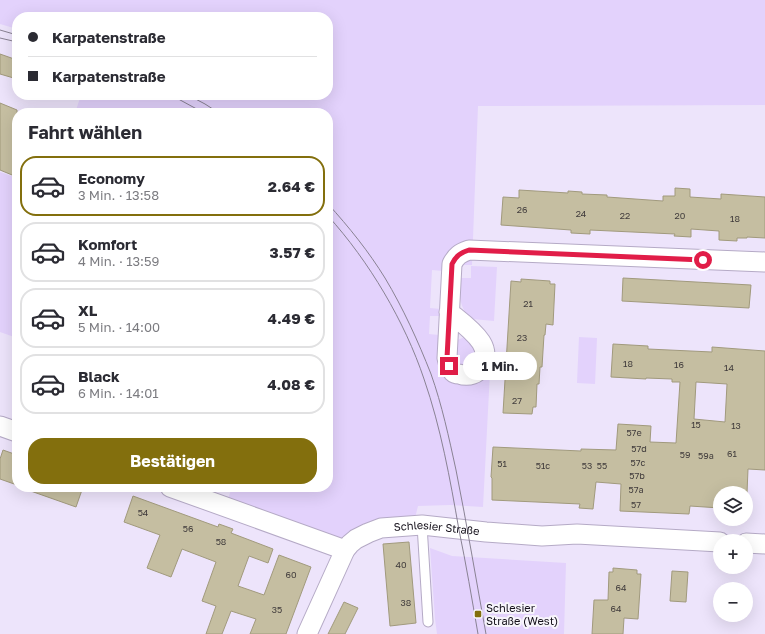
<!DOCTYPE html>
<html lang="de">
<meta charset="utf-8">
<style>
:root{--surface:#fff;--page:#f2f2f3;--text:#2b2b33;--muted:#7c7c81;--line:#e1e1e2;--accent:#836f0d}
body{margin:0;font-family:"Golos Text",sans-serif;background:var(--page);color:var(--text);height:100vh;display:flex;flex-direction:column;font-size:15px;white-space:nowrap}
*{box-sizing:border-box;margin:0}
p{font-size:13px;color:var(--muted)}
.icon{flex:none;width:22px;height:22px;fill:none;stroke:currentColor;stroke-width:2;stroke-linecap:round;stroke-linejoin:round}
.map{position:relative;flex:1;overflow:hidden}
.panel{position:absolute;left:12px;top:108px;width:321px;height:384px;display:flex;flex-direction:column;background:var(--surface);border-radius:16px;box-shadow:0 4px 16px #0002}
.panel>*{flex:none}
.guide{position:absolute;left:12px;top:12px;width:321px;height:88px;border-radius:16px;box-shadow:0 4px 16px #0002;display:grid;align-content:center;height:88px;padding:0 16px;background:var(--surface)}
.buttons{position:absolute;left:713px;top:486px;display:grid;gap:8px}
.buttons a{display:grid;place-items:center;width:40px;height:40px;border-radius:50%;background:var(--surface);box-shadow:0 4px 16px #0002;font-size:20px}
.end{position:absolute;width:18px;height:18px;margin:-9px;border:5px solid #e11d48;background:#fff;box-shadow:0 0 0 2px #fff}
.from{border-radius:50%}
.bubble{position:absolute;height:28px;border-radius:14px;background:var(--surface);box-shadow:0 4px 16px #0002;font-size:13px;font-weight:700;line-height:28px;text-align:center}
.guide b{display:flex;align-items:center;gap:14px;height:38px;font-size:15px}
.guide b+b{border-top:1px solid var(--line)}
.guide i{width:10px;height:10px;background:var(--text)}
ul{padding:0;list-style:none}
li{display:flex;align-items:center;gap:12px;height:60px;margin:0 8px 6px;padding:0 8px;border:2px solid var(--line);border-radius:16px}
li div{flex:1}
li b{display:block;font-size:15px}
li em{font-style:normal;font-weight:700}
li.selected{border-color:var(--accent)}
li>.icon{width:36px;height:36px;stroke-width:1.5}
h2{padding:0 16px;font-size:18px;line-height:48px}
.button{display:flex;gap:8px;margin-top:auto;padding:8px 16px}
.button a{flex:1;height:46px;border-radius:16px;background:var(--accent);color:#fff;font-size:16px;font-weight:700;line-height:46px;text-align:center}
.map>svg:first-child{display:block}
.green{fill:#e3d2fc}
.building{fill:#c5bea1;stroke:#a19a7d;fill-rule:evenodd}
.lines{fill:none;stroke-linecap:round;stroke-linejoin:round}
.service-casing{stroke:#b5aac6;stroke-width:11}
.minor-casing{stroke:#b5aac6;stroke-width:21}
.service{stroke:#fff;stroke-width:9}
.minor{stroke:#fff;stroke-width:19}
.tram{stroke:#898293;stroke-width:1}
.route{stroke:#e11d48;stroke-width:5}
.poi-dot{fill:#836f0d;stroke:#f7f5fb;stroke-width:1.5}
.labels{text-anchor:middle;stroke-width:4;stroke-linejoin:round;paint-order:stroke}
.number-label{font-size:9px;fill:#413c3c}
.street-label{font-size:11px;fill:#15111b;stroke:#f7f5fb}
.poi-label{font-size:11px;fill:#15111b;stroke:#f7f5fb;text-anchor:start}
</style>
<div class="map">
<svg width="765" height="634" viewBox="0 0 765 634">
<rect width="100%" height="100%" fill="#ede4fb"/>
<path class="green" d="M0,0H765V105L478,106L472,265H444L443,271L432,270L430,308L441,309V316H430L429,334L439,335L440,364L488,372H490L483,507L450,505L418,506L415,518L347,537L337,538L228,499L232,487H328V113H75L81,95H328V17H17V29L0,24Z
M0,172L17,178V338L0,332Z
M471,266L497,267L494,321L472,319C470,317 467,314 465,312C459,302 459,289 458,278H471Z
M464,337C474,343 476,348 478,358L471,366L458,365C456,359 451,344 458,340C459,339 463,338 464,337Z
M579,337L597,338L595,384L577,383Z
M430,548L452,556L566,563L564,634H437L435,619Z"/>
<path class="building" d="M0,54L17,60V79L0,74Z
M0,103L17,110V177L0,170Z
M675,188L690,189V197L721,199V194L765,197V238L747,237V238H737V241L719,240V231L691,229V237L674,236L675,234L590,230V234L571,233V230L501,225L503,197L519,198V190L568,193V191L582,192V194L607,195V197L663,201V196H675Z
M623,278L751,285L749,308L622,301Z
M521,279L550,281V284H555L553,325L546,324L545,335H544L542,367H540L539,384H537L536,407H533L532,414L503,413L511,281L521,282Z
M613,344L648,346V349L712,352V347L765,351V470L748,469L747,493H720V508L690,506L689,514L620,511L621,484L596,482L593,509L579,508L580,504L492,500V478L491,477L493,447L581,451V449L616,450L618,424L651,426L650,442L676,443L680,382H672V379L646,378V379L611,377ZM696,382L727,384L725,422L694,419Z
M3,450L17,455V485L0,479V459Z
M26,487H83L76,507L25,489Z
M133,496L218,527L219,524L233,529L231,533L273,549L268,563L249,556L238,586L264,595L279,555L311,567L286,634H250L256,619L231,611L222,634H206L216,606L202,601L216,562L182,549L171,577L147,568L160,535L124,522Z
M409,542L416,623L390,626L383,544Z
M613,568L637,570V574H641L638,619L624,618L623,634H592L594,600H608L609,572H613Z
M672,571L688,572L686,602L670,601Z
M344,602L358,608L345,634H328Z"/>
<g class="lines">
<defs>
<path id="service" d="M422,525L428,622"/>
<g id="minor">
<path d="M449,312C460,321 473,330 481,342C492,359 479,381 459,374C457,374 454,373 453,372C449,368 448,363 447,358L452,264C456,256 460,253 469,250L765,262"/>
<path d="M0,426L17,432"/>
<path d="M170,487L345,550"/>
<path d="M746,543L765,544"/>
<path id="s1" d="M307,634L345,550L350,544L356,539L368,533L381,528L422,525L486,532L542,536L577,534L720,542"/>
</g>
</defs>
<use href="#service" class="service-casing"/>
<use href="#minor" class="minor-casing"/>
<use href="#service" class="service"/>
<use href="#minor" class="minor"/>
<path class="tram" d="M0,30L17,35
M0,38L17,42
M171,95L204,113
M188,95L205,104L219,113
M328,204C349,227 369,252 385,278C403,308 418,341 431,374C442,405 449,438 456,470C467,525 476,579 486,634
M328,216C369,261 405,322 424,379C441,428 450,479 459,530C466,564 472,599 478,634"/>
</g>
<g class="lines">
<path class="route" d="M449,366L447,358L452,264C456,256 460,253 469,250L703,260"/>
</g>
<rect class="poi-dot" x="474" y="610" width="8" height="8" rx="2"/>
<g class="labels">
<g class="number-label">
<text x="522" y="213">26</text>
<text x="581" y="217">24</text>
<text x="625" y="219">22</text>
<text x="680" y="219">20</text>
<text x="735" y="222">18</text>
<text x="528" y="307">21</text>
<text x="522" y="341">23</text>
<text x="628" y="367">18</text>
<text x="679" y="368">16</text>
<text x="729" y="371">14</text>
<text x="517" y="404">27</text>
<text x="696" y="428">15</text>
<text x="736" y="429">13</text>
<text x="634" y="436">57e</text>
<text x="639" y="452">57d</text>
<text x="732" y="457">61</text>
<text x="685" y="458">59</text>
<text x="706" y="459">59a</text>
<text x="638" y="466">57c</text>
<text x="502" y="467">51</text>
<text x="543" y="469">51c</text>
<text x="587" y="469">53</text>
<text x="602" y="469">55</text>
<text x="637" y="479">57b</text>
<text x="636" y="493">57a</text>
<text x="636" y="508">57</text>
<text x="143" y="516">54</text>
<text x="188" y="532">56</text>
<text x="221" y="545">58</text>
<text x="401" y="568">40</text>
<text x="291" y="578">60</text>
<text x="621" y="591">64</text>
<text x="406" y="606">38</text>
<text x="616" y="612">64</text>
<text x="277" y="613">35</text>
</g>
<g class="street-label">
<text dy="4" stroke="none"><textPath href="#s1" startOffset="191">Schlesier Straße</textPath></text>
</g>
<g class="poi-label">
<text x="486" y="612">Schlesier<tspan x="486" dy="13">Straße (West)</tspan></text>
</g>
</g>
</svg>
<div class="buttons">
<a><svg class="icon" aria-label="layers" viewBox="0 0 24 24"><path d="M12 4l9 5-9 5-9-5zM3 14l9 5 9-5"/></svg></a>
<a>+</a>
<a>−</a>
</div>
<i class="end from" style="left:703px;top:260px"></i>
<i class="end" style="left:449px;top:366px"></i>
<div class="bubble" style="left:463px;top:352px;width:74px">1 Min.</div>
<div class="guide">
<b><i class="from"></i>Karpatenstraße</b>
<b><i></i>Karpatenstraße</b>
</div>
<section class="panel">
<h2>Fahrt wählen</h2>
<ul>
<li class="selected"><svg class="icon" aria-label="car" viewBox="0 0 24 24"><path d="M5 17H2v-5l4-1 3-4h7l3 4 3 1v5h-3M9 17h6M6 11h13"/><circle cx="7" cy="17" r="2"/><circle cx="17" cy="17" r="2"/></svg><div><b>Economy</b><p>3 Min. · 13:58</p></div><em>2.64 €</em></li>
<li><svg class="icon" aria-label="car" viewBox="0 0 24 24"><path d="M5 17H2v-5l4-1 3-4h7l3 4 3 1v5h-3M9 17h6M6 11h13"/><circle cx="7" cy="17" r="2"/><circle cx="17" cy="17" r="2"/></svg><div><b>Komfort</b><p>4 Min. · 13:59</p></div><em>3.57 €</em></li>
<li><svg class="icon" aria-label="car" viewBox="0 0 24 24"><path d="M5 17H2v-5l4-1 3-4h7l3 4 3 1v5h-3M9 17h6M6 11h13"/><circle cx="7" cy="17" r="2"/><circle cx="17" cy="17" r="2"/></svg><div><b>XL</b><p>5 Min. · 14:00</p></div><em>4.49 €</em></li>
<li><svg class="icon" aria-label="car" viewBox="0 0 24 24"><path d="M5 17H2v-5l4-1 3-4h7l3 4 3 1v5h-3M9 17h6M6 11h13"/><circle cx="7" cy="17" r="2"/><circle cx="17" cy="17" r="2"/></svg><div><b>Black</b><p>6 Min. · 14:01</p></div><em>4.08 €</em></li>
</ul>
<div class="button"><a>Bestätigen</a></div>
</section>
</div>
